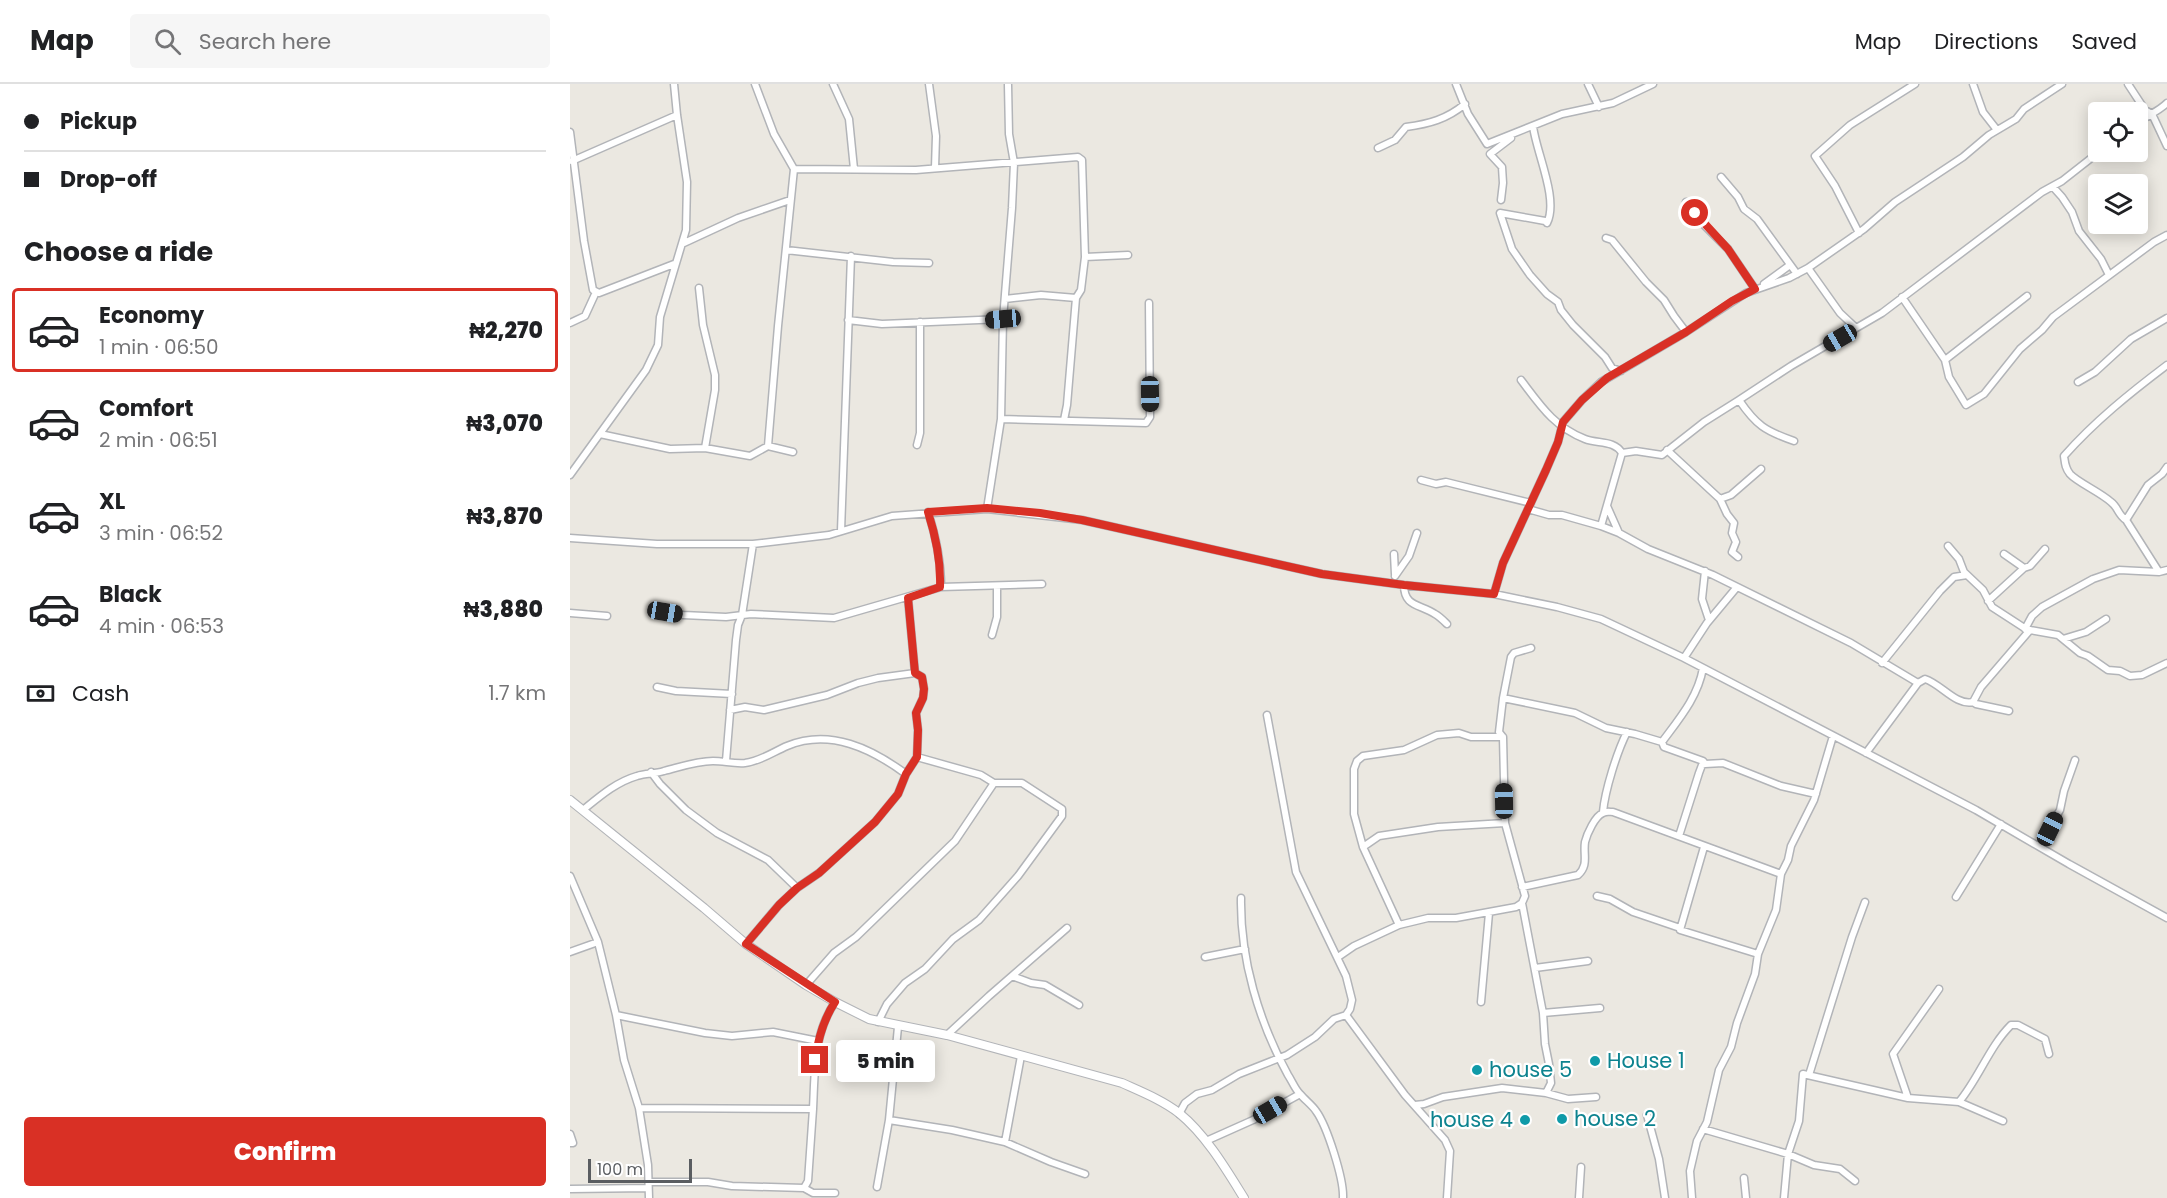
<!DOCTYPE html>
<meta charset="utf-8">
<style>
:root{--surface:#fff;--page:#f6f6f6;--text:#202124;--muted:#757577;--line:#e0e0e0;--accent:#d93025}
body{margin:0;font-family:Poppins,sans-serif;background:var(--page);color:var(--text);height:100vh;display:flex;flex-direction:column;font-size:22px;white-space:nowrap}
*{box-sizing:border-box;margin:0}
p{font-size:20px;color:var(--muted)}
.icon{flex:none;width:33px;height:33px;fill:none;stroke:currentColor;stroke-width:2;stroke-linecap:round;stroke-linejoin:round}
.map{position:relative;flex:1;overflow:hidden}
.sheet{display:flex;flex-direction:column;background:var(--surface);width:570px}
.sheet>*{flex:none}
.banner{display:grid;align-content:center;height:132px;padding:0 24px;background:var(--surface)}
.fabs{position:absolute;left:1518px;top:18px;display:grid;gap:12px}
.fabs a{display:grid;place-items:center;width:60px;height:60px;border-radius:6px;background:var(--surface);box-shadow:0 3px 15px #0003;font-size:30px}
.scale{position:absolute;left:18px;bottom:15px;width:104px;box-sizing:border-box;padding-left:6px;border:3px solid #5a5d61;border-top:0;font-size:16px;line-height:21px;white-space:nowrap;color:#5a5d61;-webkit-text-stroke:4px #fff;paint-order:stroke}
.end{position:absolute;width:27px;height:27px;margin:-14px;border:8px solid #d93025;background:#fff;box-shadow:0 0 0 3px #fff}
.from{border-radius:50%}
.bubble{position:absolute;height:42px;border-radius:6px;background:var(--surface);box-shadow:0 3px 15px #0003;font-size:20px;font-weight:800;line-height:42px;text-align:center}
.car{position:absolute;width:18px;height:36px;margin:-18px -9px;border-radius:8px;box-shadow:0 0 4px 2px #0007;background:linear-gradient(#222 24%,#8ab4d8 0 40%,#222 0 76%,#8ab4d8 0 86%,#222 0)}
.banner b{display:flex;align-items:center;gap:21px;height:57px;font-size:22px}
.banner b+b{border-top:2px solid var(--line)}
.banner i{width:15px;height:15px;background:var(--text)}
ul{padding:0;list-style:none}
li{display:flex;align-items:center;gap:18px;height:84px;margin:0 12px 9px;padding:0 12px;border:3px solid transparent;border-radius:6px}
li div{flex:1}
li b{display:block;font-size:22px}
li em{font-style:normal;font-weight:800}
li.on{border-color:var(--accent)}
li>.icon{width:54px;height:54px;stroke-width:1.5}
h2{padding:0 24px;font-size:27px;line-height:72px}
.pay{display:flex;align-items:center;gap:15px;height:66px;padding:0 24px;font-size:22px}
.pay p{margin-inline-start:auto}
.button{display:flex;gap:12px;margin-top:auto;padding:12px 24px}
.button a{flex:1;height:69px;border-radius:6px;background:var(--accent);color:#fff;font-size:24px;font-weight:800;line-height:69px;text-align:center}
header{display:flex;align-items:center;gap:36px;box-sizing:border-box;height:84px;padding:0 30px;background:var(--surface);border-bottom:2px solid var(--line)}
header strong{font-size:28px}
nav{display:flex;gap:33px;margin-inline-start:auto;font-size:21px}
.search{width:420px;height:54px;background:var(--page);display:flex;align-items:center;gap:15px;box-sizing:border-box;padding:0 21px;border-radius:6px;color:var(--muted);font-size:22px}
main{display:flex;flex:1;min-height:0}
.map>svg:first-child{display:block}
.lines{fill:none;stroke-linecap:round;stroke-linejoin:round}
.minor-casing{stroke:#b2b4b8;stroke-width:9}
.tertiary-casing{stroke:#b2b4b8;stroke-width:10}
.minor{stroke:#fff;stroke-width:6}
.tertiary{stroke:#fff;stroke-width:8}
.route{stroke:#d93025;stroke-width:8}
.culture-dot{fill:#0f9aa8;stroke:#fff;stroke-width:2}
.labels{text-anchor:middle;stroke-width:4.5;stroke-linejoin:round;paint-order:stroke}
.culture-label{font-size:21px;fill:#0d838f;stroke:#fff;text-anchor:start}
</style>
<header>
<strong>Map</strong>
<div class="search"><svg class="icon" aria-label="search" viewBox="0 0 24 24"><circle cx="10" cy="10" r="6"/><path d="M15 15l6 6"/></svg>Search here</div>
<nav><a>Map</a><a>Directions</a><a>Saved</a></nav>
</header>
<main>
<section class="sheet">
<div class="banner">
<b><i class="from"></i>Pickup</b>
<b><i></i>Drop-off</b>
</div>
<h2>Choose a ride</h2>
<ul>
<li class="on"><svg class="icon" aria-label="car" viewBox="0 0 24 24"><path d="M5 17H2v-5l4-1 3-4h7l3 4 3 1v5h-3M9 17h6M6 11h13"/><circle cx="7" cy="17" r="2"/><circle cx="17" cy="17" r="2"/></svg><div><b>Economy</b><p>1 min · 06:50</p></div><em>₦2,270</em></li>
<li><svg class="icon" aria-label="car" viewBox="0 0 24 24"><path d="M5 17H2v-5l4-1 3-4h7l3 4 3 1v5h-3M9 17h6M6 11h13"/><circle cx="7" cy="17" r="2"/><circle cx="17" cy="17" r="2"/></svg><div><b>Comfort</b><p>2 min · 06:51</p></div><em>₦3,070</em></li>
<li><svg class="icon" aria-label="car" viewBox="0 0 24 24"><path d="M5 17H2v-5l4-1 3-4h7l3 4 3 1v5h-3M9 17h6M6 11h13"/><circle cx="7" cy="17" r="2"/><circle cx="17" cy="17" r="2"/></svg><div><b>XL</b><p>3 min · 06:52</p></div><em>₦3,870</em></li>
<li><svg class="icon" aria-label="car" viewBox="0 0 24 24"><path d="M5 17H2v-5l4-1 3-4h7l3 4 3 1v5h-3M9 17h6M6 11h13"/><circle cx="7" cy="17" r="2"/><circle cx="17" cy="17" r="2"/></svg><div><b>Black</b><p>4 min · 06:53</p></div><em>₦3,880</em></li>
</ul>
<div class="pay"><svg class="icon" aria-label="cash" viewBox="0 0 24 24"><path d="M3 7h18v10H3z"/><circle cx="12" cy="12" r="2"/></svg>Cash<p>1.7 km</p></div>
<div class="button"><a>Confirm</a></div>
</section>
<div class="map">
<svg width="1597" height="1114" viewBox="0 0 1597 1114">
<rect width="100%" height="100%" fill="#ebe8e1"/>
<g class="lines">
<defs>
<path id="minor" d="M185,0L204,50L224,85L208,242L198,362
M263,0L279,35L284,85
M359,0L366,52L365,84
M886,0L898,30L917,60L992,30L1043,19L1083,0
M1018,0L1029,23
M1403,0L1413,28L1427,46
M1558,0L1575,26L1582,30L1597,62
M1568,39C1577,31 1588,28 1597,19
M963,42C966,68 989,115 977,139L975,137L930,129L942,165L960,191L977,210L988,218L991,226L1003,241L1035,273L1042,284L1051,287
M0,48L14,157L23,206L29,209L104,180
M808,64L825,56L836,43C859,40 877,35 895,20
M2,77L107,31
M224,85L346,86L508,73L512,76L515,173L511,206L506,214L497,321L494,336
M1151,93L1168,113L1174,125L1187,135L1227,190
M1483,103L1492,113L1502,128L1509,147L1531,175L1539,191
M931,116L933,99L932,83L920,70L941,54
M1116,118L1134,141L1158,165L1185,205
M1289,149L1265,102L1245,72L1280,41L1345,0
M1036,154L1042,156L1076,198L1094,216L1104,232L1116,248
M114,159L168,134L220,116
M216,166L323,178L359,179
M515,173L558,171
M1238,184L1270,229L1286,244
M1194,200L1220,181
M129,204L133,241L145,291V306L135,364
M1332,213L1375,276L1457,212
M435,215L471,211L506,214
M278,236L312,240L433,235
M0,239L15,232L26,208
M1375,276L1379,293L1396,321L1414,310L1450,265L1472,246L1483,233L1584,158L1597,151
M1597,281C1560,309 1525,337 1494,372C1495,379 1495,384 1500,390C1507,398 1530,408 1541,418C1548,423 1548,431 1556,436L1589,488L1597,486
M951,296C970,321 984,343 1015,355C1028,360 1044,356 1052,369
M1508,298L1525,288L1561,255L1597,234
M1169,316L1221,282L1312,229L1472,108L1492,97L1529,68
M431,335L576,339L580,333L579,219
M30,350L100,365L135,364L180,372L198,362L223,368
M347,361L350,349V238
M1097,366L1150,415L1161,411L1191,385
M1052,369L1066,367L1092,371L1134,338L1169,316C1186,341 1195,347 1224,357
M0,391L76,286L88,261L90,233L116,146L117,98L107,31L104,0
M851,396L866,400L876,398L961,419
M1150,415L1157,430L1164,439L1162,449L1166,458L1162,468L1168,473
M1037,422L1049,449
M417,425L431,335L433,235L442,124L444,79L439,50L438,1
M958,425L979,431H992L1031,442L1052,369
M358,428C366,453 371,477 371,503
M1556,436L1578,401L1592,390L1597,383
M1031,442L1049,449L1078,465L1143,491L1281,559L1348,599
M271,447L281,172
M0,454L87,460H183L259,451L322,432L417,425L512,436L752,490L834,501L924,510L987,523L1031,535L1114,574L1406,726L1499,780L1597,834
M1378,462L1389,475L1394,488L1413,506L1422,523L1459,547
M824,470L825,490
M1434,470L1454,484L1460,482L1475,465
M1135,487L1132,515L1139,536
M825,492L839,472L847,449
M834,501C834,523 850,520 865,530C869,532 873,536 877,540
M924,510L933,479L976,386L988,358L993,338L1012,316L1031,298L1116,248L1176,209L1219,194L1238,184L1294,145L1325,118L1393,73L1419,51L1446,35L1454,25L1492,0
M1418,517L1454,484
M95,528L113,531L156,533L181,530L264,534L371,503L472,500
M0,529L37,532
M1455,545L1462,532L1472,523L1523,495L1549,486L1589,488
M422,551L427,533V503
M1493,555L1516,548L1536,535
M1114,574L1137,539L1167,503
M1312,579L1370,507L1384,493L1397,491
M87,603L106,607L162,610
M933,614L1005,629L1036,644L1065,650L1092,658L1094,663L1133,677L1135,680L1132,681L1129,689L1109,752
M1403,618L1411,603L1460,546L1488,551L1510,569L1518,572L1538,586L1550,587L1560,592L1572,591L1597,579
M1403,618L1406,620L1439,627
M160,626L175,623L194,626L257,611L288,599L308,594L345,589
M1092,658C1109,635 1128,613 1133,584
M1296,669L1348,599L1355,595C1371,600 1386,622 1403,618
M156,677L166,556L168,541L172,531L183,460
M1135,680L1153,679L1211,702L1246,710
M81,688L90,700L116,726L147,749L198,776L227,804
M13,726C29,713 46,698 67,692C76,689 85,690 94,687C110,683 126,677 143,677C154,677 164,680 175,679C191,677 203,668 217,662C260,644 302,665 336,690
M1033,728C1035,706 1047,668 1057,648
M1469,762L1490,726L1494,707L1505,676
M793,763L809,752L868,743L935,739
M1134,763L1110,846L1188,870
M0,792L28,858L46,931L54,976L69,1024L78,1081L79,1114
M952,803L1008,791C1019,781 1013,771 1015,758C1017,750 1025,732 1033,729C1036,727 1040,728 1043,728L1211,790
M1027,812L1040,815L1063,828L1110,844
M1386,813L1431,740
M671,814C670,875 689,938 718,991C722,997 725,1005 730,1010C735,1016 742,1021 746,1027C757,1042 774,1095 773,1114
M952,819L973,929L975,960L979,980L981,999L976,1009
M829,841L793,763L784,730V685L787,677L793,672L834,666L867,651L889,649L901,653H933
M176,860L209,821L227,804L249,789L305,738L328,710L336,690L347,673L348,646L346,629L353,614L354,605L352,593L345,589L338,514
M0,868L28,858
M635,873L675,865
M768,873L784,862L829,841L858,834H886L946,823L952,819L955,812L935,739L933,653L929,648L933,614L941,573L944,569L961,564
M965,884L1018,877
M442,892L461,899L475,901L509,921
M236,901L264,869L286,853L385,757L424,699
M911,918L919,829
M973,929L1030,924
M46,931L135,949L162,952L203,948L248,957
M776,931L835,1011L875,1056L880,1067L877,1114
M308,938L317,920L335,899L355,885L383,855L409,836L448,792L492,732V725L452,699H424L411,691L347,673
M328,943L319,1036L382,1046L435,1058L481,1078L515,1090
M377,951L419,912L497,844
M1239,991L1282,853L1295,818
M1338,1014L1323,970L1369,905
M1389,1018L1433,1037
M845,1021L854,1020L873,1013L932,1004L976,1009L998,1015L1026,1013
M69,1024L243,1025C245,987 243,951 265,918
M609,1030L615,1019L627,1010L642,1006L669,990L717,971L745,953L764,935L776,931L780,925L782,916L776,892L726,788L697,631
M1077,1031L1089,1075L1095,1114
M1133,1045L1218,1070L1244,1081L1270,1085L1285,1097
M0,1050L3,1059H0
M636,1057L683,1036L730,1010
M435,1058L451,972
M1174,1094L1176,1114
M79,1098H138L162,1102L234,1104L238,1097L243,1025
M307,1103L319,1036
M234,1104L243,1109H265
M0,1105L78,1104
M1009,1114L1011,1083
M1122,1114L1120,1087L1127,1057L1137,1038L1149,986L1161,963L1167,939L1185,890L1188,870L1206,826L1211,790L1218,776L1221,762L1244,716L1263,652
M1214,1114L1218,1070L1229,1037L1233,990L1338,1014L1389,1018C1409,994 1419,963 1441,941H1448L1475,955L1479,970"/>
<path id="tertiary" d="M0,716L134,824L176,860L236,901L265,918L299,935L377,951L552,999C572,1008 592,1016 609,1029C636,1051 656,1085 674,1114"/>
</defs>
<use href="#minor" class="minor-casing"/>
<use href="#tertiary" class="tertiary-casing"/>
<use href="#minor" class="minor"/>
<use href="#tertiary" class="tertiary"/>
</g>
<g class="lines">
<path class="route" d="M245,976C248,955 253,936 265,918L176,860L209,821L227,804L249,789L305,738L328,710L336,690L347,673L348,646L346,629L353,614L354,605L352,593L345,589L338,514L370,503C371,477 366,453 358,428L417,424L470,429L512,436L752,490L834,501L924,510L933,479L976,386L988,358L993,338L1012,316L1037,294L1116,248L1162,217L1185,205L1158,165L1125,129"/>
</g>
<g class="culture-dot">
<circle cx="1025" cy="977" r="6"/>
<circle cx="907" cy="986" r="6"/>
<circle cx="992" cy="1035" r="6"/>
<circle cx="955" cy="1036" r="6"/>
</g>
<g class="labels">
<g class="culture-label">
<text x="1037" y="984">House 1</text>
<text x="919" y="993">house 5</text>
<text x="1004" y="1042">house 2</text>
<text x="943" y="1043" text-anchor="end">house 4</text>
</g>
</g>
</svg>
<div class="fabs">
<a><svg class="icon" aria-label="locate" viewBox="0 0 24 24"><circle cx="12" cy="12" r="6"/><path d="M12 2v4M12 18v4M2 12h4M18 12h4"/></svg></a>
<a><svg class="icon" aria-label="layers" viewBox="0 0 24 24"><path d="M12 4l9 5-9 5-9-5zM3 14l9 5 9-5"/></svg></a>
</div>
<div class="scale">100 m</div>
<i class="end from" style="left:1125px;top:129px"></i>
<i class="end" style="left:245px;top:976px"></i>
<div class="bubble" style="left:266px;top:956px;width:99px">5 min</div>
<i class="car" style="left:433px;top:235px;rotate:265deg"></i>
<i class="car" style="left:1270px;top:254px;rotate:240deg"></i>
<i class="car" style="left:580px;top:310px;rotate:179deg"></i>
<i class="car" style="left:95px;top:528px;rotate:100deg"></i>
<i class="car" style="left:934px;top:717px;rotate:359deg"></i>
<i class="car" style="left:1480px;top:745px;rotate:26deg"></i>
<i class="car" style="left:700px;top:1026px;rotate:60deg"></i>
</div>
</main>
